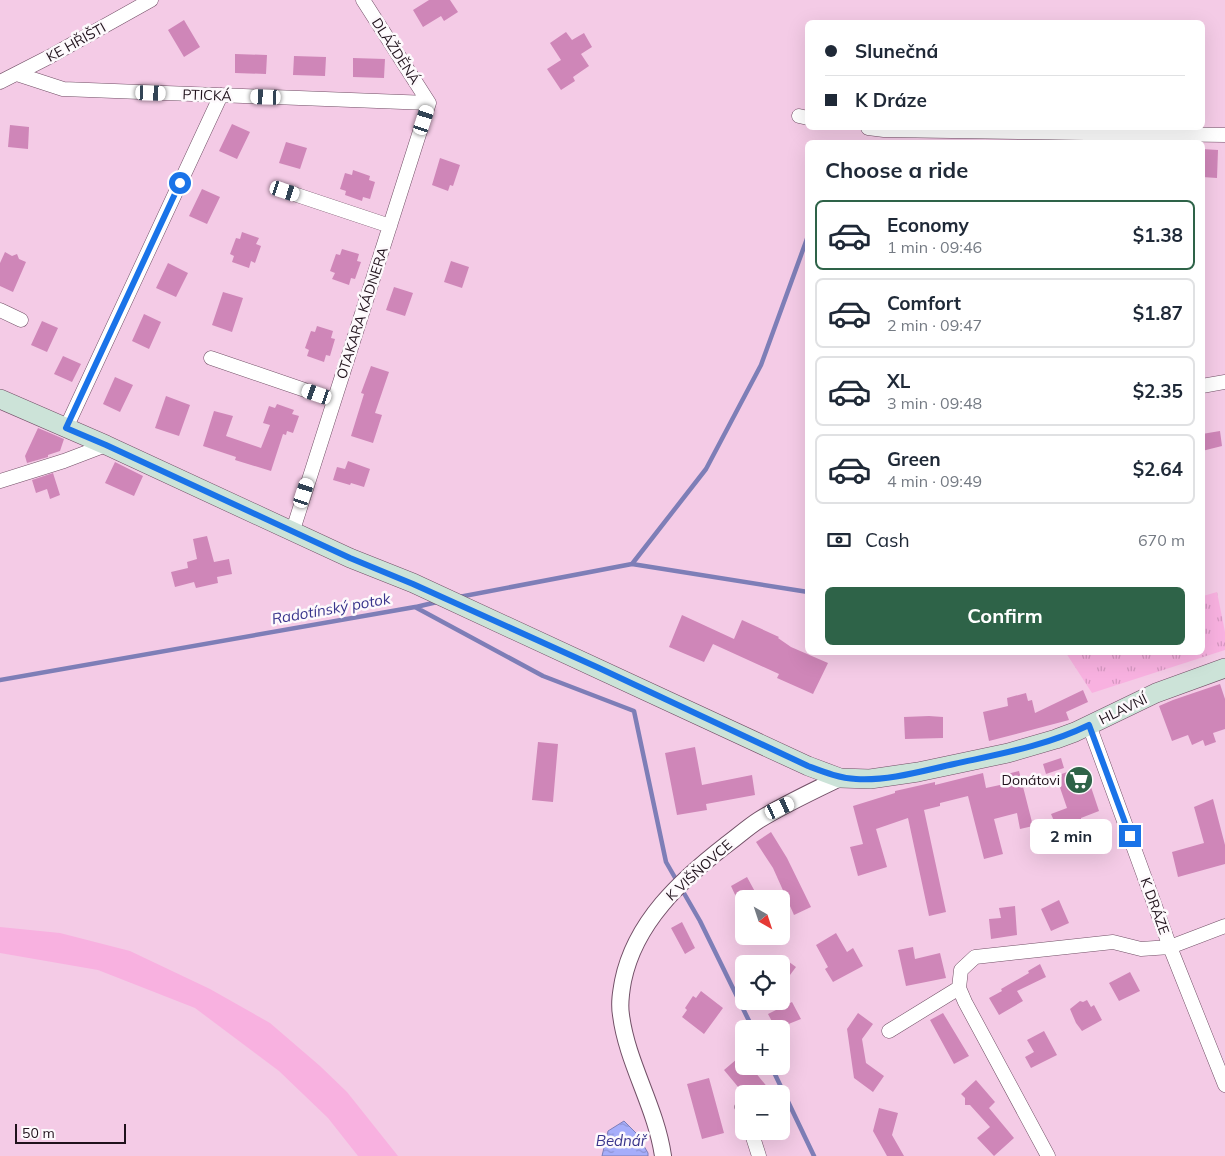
<!DOCTYPE html>
<meta charset="utf-8">
<style>
:root{--surface:#fff;--page:#f2f2f3;--text:#1f2937;--muted:#747a83;--line:#e0e1e3;--accent:#2e6348}
body{margin:0;font-family:Mulish,sans-serif;background:var(--page);color:var(--text);height:100vh;display:flex;flex-direction:column;font-size:19px;white-space:nowrap}
*{box-sizing:border-box;margin:0}
p{font-size:16px;color:var(--muted)}
.icon{flex:none;width:28px;height:28px;fill:none;stroke:currentColor;stroke-width:2;stroke-linecap:round;stroke-linejoin:round}
.map{position:relative;flex:1;overflow:hidden}
.details{position:absolute;left:805px;top:140px;width:400px;height:515px;display:flex;flex-direction:column;background:var(--surface);border-radius:8px;box-shadow:0 5px 20px #0002}
.details>*{flex:none}
.guide{position:absolute;left:805px;top:20px;width:400px;height:110px;border-radius:8px;box-shadow:0 5px 20px #0002;display:grid;align-content:center;height:110px;padding:0 20px;background:var(--surface)}
.needle{width:32px;rotate:141deg}
.buttons{position:absolute;left:735px;top:890px;display:grid;gap:10px}
.buttons a{display:grid;place-items:center;width:55px;height:55px;border-radius:8px;background:var(--surface);box-shadow:0 5px 20px #0002;font-size:25px}
.scale{position:absolute;left:15px;bottom:12px;width:111px;box-sizing:border-box;padding-left:5px;border:2px solid #20121c;border-top:0;font-size:14px;line-height:18px;white-space:nowrap;color:#20121c;-webkit-text-stroke:4px #fdf9fc;paint-order:stroke}
.end{position:absolute;width:22px;height:22px;margin:-11px;border:6px solid #1a73e8;background:#fff;box-shadow:0 0 0 2px #fff}
.from{border-radius:50%}
.bubble{position:absolute;height:35px;border-radius:8px;background:var(--surface);box-shadow:0 5px 20px #0002;font-size:16px;font-weight:700;line-height:35px;text-align:center}
.car{position:absolute;width:15px;height:30px;margin:-15px -8px;border-radius:6px;box-shadow:0 0 4px 1px #0007;background:linear-gradient(#fff 24%,#345 0 40%,#fff 0 76%,#345 0 86%,#fff 0)}
.guide b{display:flex;align-items:center;gap:18px;height:48px;font-size:19px}
.guide b+b{border-top:1px solid var(--line)}
.guide i{width:12px;height:12px;background:var(--text)}
ul{padding:0;list-style:none}
li{display:flex;align-items:center;gap:15px;height:70px;margin:0 10px 8px;padding:0 10px;border:2px solid var(--line);border-radius:8px}
li div{flex:1}
li b{display:block;font-size:19px}
li em{font-style:normal;font-weight:700}
li.selected{border-color:var(--accent)}
li>.icon{width:45px;height:45px;stroke-width:1.5}
h2{padding:0 20px;font-size:22px;line-height:60px}
.pay{display:flex;align-items:center;gap:12px;height:55px;padding:0 20px;font-size:19px}
.pay p{margin-inline-start:auto}
.cta{display:flex;gap:10px;margin-top:auto;padding:10px 20px}
.cta a{flex:1;height:58px;border-radius:8px;background:var(--accent);color:#fff;font-size:20px;font-weight:700;line-height:58px;text-align:center}
.map>svg:first-child{display:block}
.grass{fill:#f8b1e0}
.park{fill:url(#park-tufts)}
.water{fill:url(#water-ripples);stroke:#7e7eb7}
.lines{fill:none;stroke-linecap:round;stroke-linejoin:round}
.stream{stroke:#7e7eb7;stroke-width:4.5}
.building{fill:#cf86b8}
.minor-casing{stroke:#714f66;stroke-width:15}
.tertiary-casing{stroke:#714f66;stroke-width:18}
.secondary-casing{stroke:#714f66;stroke-width:20}
.minor{stroke:#fff;stroke-width:14}
.tertiary{stroke:#fff;stroke-width:16}
.secondary{stroke:#cce3d8;stroke-width:19}
.route{stroke:#1a73e8;stroke-width:6}
.labels{text-anchor:middle;stroke-width:5;stroke-linejoin:round;paint-order:stroke}
.street-label{font-size:14px;fill:#20121c;stroke:#fdf9fc}
.poi-label{font-size:14px;fill:#20121c;stroke:#fdf9fc;text-anchor:end}
.water-label{font-size:15px;font-style:italic;fill:#39358c;stroke:#fdf9fc}
</style>
<div class="map">
<svg width="1225" height="1156" viewBox="0 0 1225 1156">
<defs>
<pattern id="park-tufts" width="24" height="20" patternUnits="userSpaceOnUse" patternTransform="scale(1.25)"><rect width="24" height="20" fill="#f8b1e0"/><path d="M3 7l-1-3M5 7V3M7 7l1-3M15 17l-1-3M17 17v-4M19 17l1-3" fill="none" stroke="#d497c0"/></pattern>
<pattern id="water-ripples" width="26" height="14" patternUnits="userSpaceOnUse" patternTransform="scale(1.25)"><rect width="26" height="14" fill="#a6adfa"/><path d="M2 4q2-2 4 0t4 0M15 11q2-2 4 0t4 0" fill="none" stroke="#8f94d6"/></pattern>
</defs>
<rect width="100%" height="100%" fill="#f4cbe6"/>
<path class="grass" d="M0,927L60,933L130,951L210,989L270,1023L320,1066L347,1092L398,1156H358L328,1118L279,1071L195,1008L98,970L0,953Z"/>
<path class="park" d="M1217,592L1225,632V650L1092,693L1066,653L1202,652L1203,596Z"/>
<path class="water" d="M624,1121L637,1134L648,1153V1156H602L608,1131Z"/>
<g class="lines">
<path class="stream" d="M632,564L808,592
M459,597L632,564L706,469L761,365L808,236
M416,607L437,602
M0,680L415,607L543,676L634,711L666,862L700,921L753,1029
M771,1066L814,1156"/>
</g>
<path class="building" d="M429,0H450L458,12L444,21L441,16L423,27L413,10Z
M184,20L200,47L184,57L168,30Z
M566,32L572,40L584,33L592,47L581,54L589,66L573,77L575,81L561,90L547,69L561,60L550,43Z
M235,54L267,55L266,74L235,73Z
M294,56L326,57L325,76L293,75Z
M353,58L385,59L384,78L353,77Z
M232,124L250,132L237,159L219,151Z
M10,125L29,127L28,149L8,147Z
M286,142L307,148L300,169L279,163Z
M1202,149L1218,150L1217,178L1202,177Z
M440,158L460,165L453,186L450,185L448,191L432,185Z
M353,170L370,176L369,180L375,182L370,199L363,197L362,201L345,195L346,191L340,189L345,173L352,175Z
M202,189L220,197L207,224L189,216Z
M242,232L259,238L256,244L261,246L255,263L251,261L249,268L232,262L234,256L230,254L236,238L240,239Z
M342,249L359,254L357,261L361,262L355,279L351,278L349,285L332,279L335,273L330,271L336,254L340,255Z
M5,252L12,256L17,254L19,259L26,262L13,292L0,286V263Z
M451,261L469,267L462,288L444,282Z
M168,263L188,273L176,297L156,288Z
M394,287L413,293L405,316L386,310Z
M223,292L243,298L232,332L212,325Z
M144,314L161,322L149,349L132,341Z
M42,321L58,328L47,352L31,345Z
M317,326L333,331L331,338L335,339L330,356L326,355L324,362L307,356L309,350L305,348L311,331L315,332Z
M63,356L81,364L72,382L54,374Z
M371,366L389,372L375,413L382,415L373,443L351,436L364,394L361,393Z
M115,377L133,385L120,412L103,404Z
M166,396L190,405L179,436L155,428Z
M277,404L294,410L292,414L299,416L293,433L287,431L286,435L283,434L271,471L235,460L236,457L203,446L214,411L233,416L226,436L261,448L270,425L263,423L269,406L275,408Z
M38,428L64,439L60,451L48,455V457L27,463L25,456Z
M1220,431L1222,446L1202,451V434Z
M348,461L370,469L364,487L351,483L350,485L333,480L337,467L345,469Z
M115,462L143,476L134,496L105,483Z
M53,473L60,495L50,499L47,489L36,493L32,480Z
M207,536L214,562L229,559L232,574L217,577L218,583L196,588L194,582L175,587L171,572L188,568L187,562L197,559L193,539Z
M682,615L734,639L742,620L779,637L778,638L791,647L828,663L813,694L777,678L779,674L713,644L704,662L669,647Z
M1220,684L1225,699V729L1213,733L1216,742L1205,746L1203,740L1192,745L1188,735L1172,741L1159,706L1173,700Z
M1083,690L1088,702L1066,712L1069,720L989,741L983,712L1008,706L1007,698L1026,693L1028,701L1032,700L1035,713Z
M929,716L943,717V738L905,739L904,717Z
M538,742L558,744L553,802L532,800Z
M695,747L702,785L752,775L755,795L706,804L707,810L677,815L665,753Z
M1061,758L1064,768L1046,774L1043,764Z
M1084,766L1099,811L1081,818V820L1058,830L1051,814L1067,808L1056,776Z
M1019,771L1033,826L1020,829L1017,813L994,819L1003,854L984,859L968,796L940,803V806L924,810L946,912L929,916L908,818L876,829L887,867L858,876L850,847L863,844L853,806L895,793V791L935,782V785L983,773L986,788L1009,783L1007,774Z
M1213,799L1225,845V864L1178,877L1172,852L1204,843L1194,807Z
M771,832L787,858L811,907L794,915L773,868L756,842Z
M747,877L759,899H737L731,886Z
M1059,900L1069,923L1051,931L1041,909Z
M1015,906L1017,935L991,939L989,919L1001,918L999,908Z
M682,922L695,948L685,954L671,928Z
M836,933L847,952L853,948L863,966L833,982L825,969L828,967L816,945Z
M913,947L915,959L940,953L946,978L906,986L898,950Z
M781,956L796,967L781,987Z
M1040,964L1046,977L1017,991L1023,1001L999,1015L989,998L1002,991L1001,989L1029,973L1028,971Z
M1130,972L1140,991L1119,1001L1109,983Z
M701,991L723,1008L704,1034L682,1017L687,1010L685,1008L693,996L696,998Z
M1087,1000L1091,1007L1094,1005L1102,1020L1082,1031L1076,1023L1070,1009L1080,1001L1083,1002Z
M792,1002L801,1019L776,1029L768,1014Z
M858,1013L873,1024L862,1039L866,1063L884,1076L873,1092L854,1078L847,1029Z
M943,1013L969,1056L954,1064L930,1020Z
M1044,1031L1057,1055L1031,1068L1025,1057L1034,1052L1027,1040Z
M744,1053V1066H750L773,1094H744L724,1070Z
M709,1078L724,1133L702,1139L687,1084Z
M976,1080L995,1102L989,1108L1014,1138L994,1156L977,1138L990,1127L970,1105H965V1098L961,1094Z
M879,1108L898,1113L892,1135L904,1156H887L873,1131Z"/>
<g class="lines">
<defs>
<path id="minor" d="M363,0L429,103
M17,74L63,89L429,103
M0,82L49,57L151,0
M799,116L808,118
M868,128L884,130L1225,135
M285,191L390,226
M0,310L21,320
M211,358L334,400
M1202,386L1225,382
M66,428L221,95
M0,481L64,461L106,445
M293,530L429,103
M1089,725L1170,947L1225,1085
M889,1031L959,988
M742,1107L744,1112
M751,1131L759,1156
M1048,1156L965,1002L959,988L961,970L975,957L1113,942L1141,949L1170,947L1225,926"/>
<path id="tertiary" d="M663,1156C656,1107 627,1063 621,1015C619,1003 621,992 623,981C635,922 681,880 726,845C737,837 748,827 759,820C785,804 813,791 840,778"/>
<path id="secondary" d="M0,399L106,445L350,558L413,583L808,766L840,778L870,779L918,772L1008,753L1056,739L1075,732L1156,693L1225,668"/>
</defs>
<use href="#minor" class="minor-casing"/>
<use href="#tertiary" class="tertiary-casing"/>
<use href="#secondary" class="secondary-casing"/>
<use href="#minor" class="minor"/>
<use href="#tertiary" class="tertiary"/>
<use href="#secondary" class="secondary"/>
</g>
<g class="lines">
<path class="route" d="M180,183L66,428L106,445L350,558L413,584L599,668L808,766C824,772 839,778 856,779C888,781 922,771 954,764C999,754 1046,746 1089,725L1130,836"/>
</g>
<defs>
<symbol id="supermarket-disc" viewBox="-11 -11 22 22"><circle r="9.5" fill="#2e6348" stroke="#fdf9fc"/><path d="M-6-5.5h2.5l.6 2H6L4.5 2H-2.5L-4.4-4H-6ZM-1.5 3.2a1.3 1.3 0 1 0 .1 0ZM3 3.2a1.3 1.3 0 1 0 .1 0Z" fill="#fff"/></symbol>
</defs>
<g fill-rule="evenodd">
<use href="#supermarket-disc" x="1063" y="764" width="32" height="32"/>
</g>
<g class="labels">
<g class="street-label">
<text transform="translate(76 42) rotate(-29)" y="5">KE HŘIŠTI</text>
<text transform="translate(396 51) rotate(57)" y="5">DLÁŽDĚNÁ</text>
<text transform="translate(207 95) rotate(2)" y="5">PTICKÁ</text>
<text transform="translate(362 313) rotate(-72)" y="5">OTAKARA KÁDNERA</text>
<text transform="translate(1123 709) rotate(-26)" y="5">HLAVNÍ</text>
<text transform="translate(699 870) rotate(-42)" y="5">K VIŠŇOVCE</text>
<text transform="translate(1155 906) rotate(70)" y="5">K DRÁZE</text>
</g>
<g class="poi-label">
<text x="1060" y="785">Donátovi</text>
</g>
<g class="water-label">
<text transform="translate(331 609) rotate(-10)" y="5">Radotínský potok</text>
<text x="621" y="1146">Bednář</text>
</g>
</g>
</svg>
<div class="buttons">
<a><svg class="needle" viewBox="-14 -14 28 28"><path d="M0-13l5 13h-10z" fill="#e53935"/><path d="M0 13l5-13h-10z" fill="#747a83"/></svg></a>
<a><svg class="icon" aria-label="locate" viewBox="0 0 24 24"><circle cx="12" cy="12" r="6"/><path d="M12 2v4M12 18v4M2 12h4M18 12h4"/></svg></a>
<a>+</a>
<a>−</a>
</div>
<div class="scale">50 m</div>
<i class="end from" style="left:180px;top:183px"></i>
<i class="end" style="left:1130px;top:836px"></i>
<div class="bubble" style="left:1030px;top:819px;width:82px">2 min</div>
<i class="car" style="left:151px;top:93px;rotate:92deg"></i>
<i class="car" style="left:266px;top:97px;rotate:272deg"></i>
<i class="car" style="left:424px;top:120px;rotate:18deg"></i>
<i class="car" style="left:285px;top:191px;rotate:108deg"></i>
<i class="car" style="left:317px;top:394px;rotate:289deg"></i>
<i class="car" style="left:304px;top:493px;rotate:18deg"></i>
<i class="car" style="left:780px;top:808px;rotate:65deg"></i>
<div class="guide">
<b><i class="from"></i>Slunečná</b>
<b><i></i>K Dráze</b>
</div>
<section class="details">
<h2>Choose a ride</h2>
<ul>
<li class="selected"><svg class="icon" aria-label="car" viewBox="0 0 24 24"><path d="M5 17H2v-5l4-1 3-4h7l3 4 3 1v5h-3M9 17h6M6 11h13"/><circle cx="7" cy="17" r="2"/><circle cx="17" cy="17" r="2"/></svg><div><b>Economy</b><p>1 min · 09:46</p></div><em>$1.38</em></li>
<li><svg class="icon" aria-label="car" viewBox="0 0 24 24"><path d="M5 17H2v-5l4-1 3-4h7l3 4 3 1v5h-3M9 17h6M6 11h13"/><circle cx="7" cy="17" r="2"/><circle cx="17" cy="17" r="2"/></svg><div><b>Comfort</b><p>2 min · 09:47</p></div><em>$1.87</em></li>
<li><svg class="icon" aria-label="car" viewBox="0 0 24 24"><path d="M5 17H2v-5l4-1 3-4h7l3 4 3 1v5h-3M9 17h6M6 11h13"/><circle cx="7" cy="17" r="2"/><circle cx="17" cy="17" r="2"/></svg><div><b>XL</b><p>3 min · 09:48</p></div><em>$2.35</em></li>
<li><svg class="icon" aria-label="car" viewBox="0 0 24 24"><path d="M5 17H2v-5l4-1 3-4h7l3 4 3 1v5h-3M9 17h6M6 11h13"/><circle cx="7" cy="17" r="2"/><circle cx="17" cy="17" r="2"/></svg><div><b>Green</b><p>4 min · 09:49</p></div><em>$2.64</em></li>
</ul>
<div class="pay"><svg class="icon" aria-label="cash" viewBox="0 0 24 24"><path d="M3 7h18v10H3z"/><circle cx="12" cy="12" r="2"/></svg>Cash<p>670 m</p></div>
<div class="cta"><a>Confirm</a></div>
</section>
</div>
